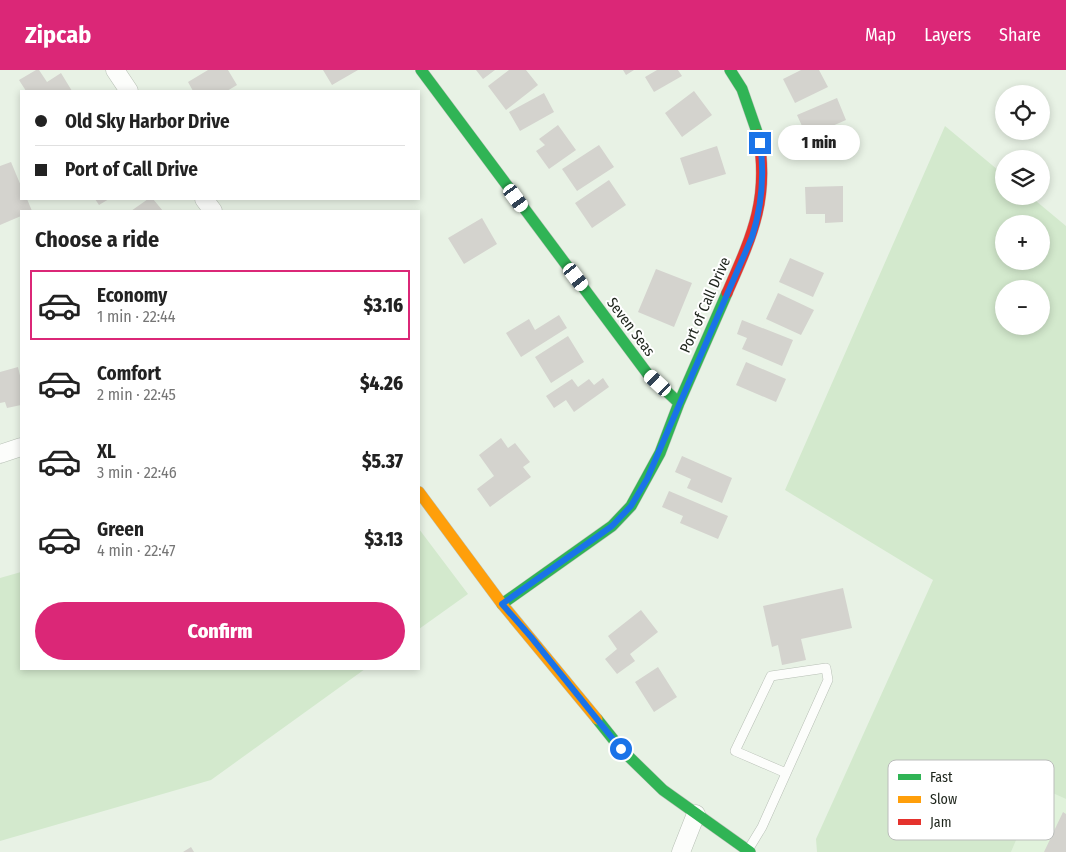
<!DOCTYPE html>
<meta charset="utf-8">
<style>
:root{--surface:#fff;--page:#f6f6f6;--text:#222;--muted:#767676;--line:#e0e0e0;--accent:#db2777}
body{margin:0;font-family:"Fira Sans Condensed",sans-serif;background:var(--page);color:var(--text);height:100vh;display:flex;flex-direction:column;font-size:19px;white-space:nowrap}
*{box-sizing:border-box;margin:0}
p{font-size:16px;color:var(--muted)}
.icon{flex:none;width:28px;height:28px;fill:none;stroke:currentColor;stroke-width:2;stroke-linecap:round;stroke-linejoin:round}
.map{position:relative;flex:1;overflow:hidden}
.sheet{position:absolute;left:20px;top:140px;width:400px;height:460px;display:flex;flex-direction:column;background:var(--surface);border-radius:0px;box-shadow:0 2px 8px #0003}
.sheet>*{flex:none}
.top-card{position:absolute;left:20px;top:20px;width:400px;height:110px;border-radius:0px;box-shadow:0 2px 8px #0003;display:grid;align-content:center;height:110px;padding:0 15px;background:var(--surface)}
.tools{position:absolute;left:995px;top:15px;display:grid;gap:10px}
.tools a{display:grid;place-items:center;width:55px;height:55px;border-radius:50%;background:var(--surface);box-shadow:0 2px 8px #0003;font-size:25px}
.end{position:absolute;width:22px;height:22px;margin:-11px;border:6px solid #1a73e8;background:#fff;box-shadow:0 0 0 2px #fff}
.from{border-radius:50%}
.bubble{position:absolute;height:35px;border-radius:18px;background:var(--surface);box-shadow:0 2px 8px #0003;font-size:16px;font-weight:800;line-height:35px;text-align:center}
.car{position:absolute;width:15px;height:30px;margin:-15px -8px;border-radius:6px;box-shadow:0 0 4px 1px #0007;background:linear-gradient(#fff 24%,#345 0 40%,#fff 0 76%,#345 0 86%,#fff 0)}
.top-card b{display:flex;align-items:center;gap:18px;height:48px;font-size:19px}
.top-card b+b{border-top:1px solid var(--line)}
.top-card i{width:12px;height:12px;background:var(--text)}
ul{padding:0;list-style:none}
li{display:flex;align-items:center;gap:15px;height:70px;margin:0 10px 8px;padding:0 5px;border:2px solid transparent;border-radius:0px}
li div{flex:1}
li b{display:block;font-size:19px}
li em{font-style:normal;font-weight:800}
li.active{border-color:var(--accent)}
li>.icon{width:45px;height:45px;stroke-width:1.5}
h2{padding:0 15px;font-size:22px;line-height:60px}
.cta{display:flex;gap:10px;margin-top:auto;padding:10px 15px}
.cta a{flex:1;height:58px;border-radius:30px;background:var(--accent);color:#fff;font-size:20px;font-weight:800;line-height:58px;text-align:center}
header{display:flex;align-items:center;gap:30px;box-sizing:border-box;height:70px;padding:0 25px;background:var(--accent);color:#fff}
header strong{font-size:24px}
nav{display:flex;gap:28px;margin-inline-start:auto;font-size:18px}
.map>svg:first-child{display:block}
.built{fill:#e0f2db}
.green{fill:#d3e9cd;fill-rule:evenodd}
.building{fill:#d4d3ce}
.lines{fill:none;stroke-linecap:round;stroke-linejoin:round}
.lane-casing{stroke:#b7bfb5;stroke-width:10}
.street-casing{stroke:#b7bfb5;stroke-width:19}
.fast-casing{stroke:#b7bfb5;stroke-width:12}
.slow-casing{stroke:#b7bfb5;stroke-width:12}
.jam-casing{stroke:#b7bfb5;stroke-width:12}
.lane{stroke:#fcfdfb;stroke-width:9}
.street{stroke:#fcfdfb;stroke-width:18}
.fast{stroke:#30b455;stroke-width:11}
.slow{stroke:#ff9f0a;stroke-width:11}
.jam{stroke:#e5322d;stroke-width:11}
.route{stroke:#1a73e8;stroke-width:6}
.labels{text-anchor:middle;stroke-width:4;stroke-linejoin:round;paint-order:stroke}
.street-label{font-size:15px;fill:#1d241b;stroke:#fff}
.key{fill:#fff;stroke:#bbbdbb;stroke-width:1}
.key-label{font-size:14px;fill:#1d241b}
</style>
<header>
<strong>Zipcab</strong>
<nav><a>Map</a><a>Layers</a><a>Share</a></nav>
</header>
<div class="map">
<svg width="1066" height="782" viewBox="0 0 1066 782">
<rect width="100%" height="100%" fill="#e8f2e5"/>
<path class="built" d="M1039,717L1066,729V782H1011Z"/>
<path class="green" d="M945,56L1004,105V126H1030L1066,156V729L1039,717L1011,782H817L816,769L933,510L785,420ZM1004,154H1041V191H1004ZM1004,219H1041V256H1004Z
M419,459L468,524L419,559Z
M21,502V599H365L211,710L0,771V508Z"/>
<path class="building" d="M36,0H39L47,12L61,3L72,21H26L19,10Z
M208,0H228L237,15L227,21H193L188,12Z
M323,0H358L332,15Z
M476,0H495L483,9Z
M509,0H526L538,15L506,40L488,16Z
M623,0H634L626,5Z
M657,0H678L682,6L654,22L645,7Z
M801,0H819L828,17L795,33L783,9Z
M694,21L712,45L682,67L665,43Z
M544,23L554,42L520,61L509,42Z
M837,28L846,50L807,67L797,45Z
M558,55L576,80L549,99L536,81L545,75L539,69Z
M599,75L614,97L577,121L562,99Z
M717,76L726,104L689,115L680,88Z
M11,92L21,116V129H27L32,141H21V146L0,155V96Z
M609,110L626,135L592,158L575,133Z
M843,116V152L825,153V144H806L805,117Z
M95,129H109L99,135Z
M148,129H153L163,141H131Z
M482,148L497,174L464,194L448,168Z
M790,188L824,203L813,227L779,212Z
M656,199L692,213L674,257L638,242Z
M778,223L814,240L801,265L766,249Z
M559,245L567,258L521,287L506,263L529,249L535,260Z
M742,250L793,270L782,296L742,279L747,268L737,264Z
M568,266L584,292L551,313L535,287Z
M746,292L786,309L776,332L736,315Z
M18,297L21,310V335L7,338L5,332L0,333V302Z
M603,308L609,317L574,342L566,330L554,338L546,326L572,309L578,317L589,309L594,315Z
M501,368L508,378L515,373L530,392L523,397L531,407L490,437L477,419L494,406L479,385Z
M682,386L732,408L722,433L687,418L691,409L675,402Z
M669,421L728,446L718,469L680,453L683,446L662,437Z
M843,518L852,558L801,569L806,590L782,595L778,575L772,577L763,536Z
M641,540L658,562L630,584L635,591L617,604L605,589L617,579L608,566Z
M658,597L677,627L654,642L635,612Z
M1063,742L1066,744V782H1044Z
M191,777L194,782H183Z"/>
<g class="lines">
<defs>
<path id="lane" d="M748,780L762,757L828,610L826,598L771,606L735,681L786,703"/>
<path id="street" d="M115,0L129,21
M204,129L213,141
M0,384L21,377
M681,782L696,744"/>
<path id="fast" d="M421,0L647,303L679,333
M730,0L742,19L758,65
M502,534L612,456L631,436L660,383L679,333L727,223
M597,649L621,679L663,720L750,782"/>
<path id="slow" d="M419,422L502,534L597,649"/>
<path id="jam" d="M727,223C752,166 770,128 758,65"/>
</defs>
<use href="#lane" class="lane-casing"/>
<use href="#street" class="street-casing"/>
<use href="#fast" class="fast-casing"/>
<use href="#slow" class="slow-casing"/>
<use href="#jam" class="jam-casing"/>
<use href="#lane" class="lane"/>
<use href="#street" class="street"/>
<use href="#fast" class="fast"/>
<use href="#slow" class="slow"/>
<use href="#jam" class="jam"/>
</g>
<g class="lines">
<path class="route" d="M621,679L531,567L502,534L612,456L631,436L647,409L752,167C762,135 765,106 760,73"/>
</g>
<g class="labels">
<g class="street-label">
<text transform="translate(705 235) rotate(-66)" y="5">Port of Call Drive</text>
<text transform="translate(631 257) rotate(53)" y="5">Seven Seas</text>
</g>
</g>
<rect x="888" y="690" width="166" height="80" rx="8" class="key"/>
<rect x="898" y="704" width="23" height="6" fill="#30b455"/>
<rect x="898" y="726" width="23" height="7" fill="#ff9f0a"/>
<rect x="898" y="749" width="23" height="6" fill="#e5322d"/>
<g class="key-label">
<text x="930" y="712">Fast</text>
<text x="930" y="734">Slow</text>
<text x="930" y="757">Jam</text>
</g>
</svg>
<div class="tools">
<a><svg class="icon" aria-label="locate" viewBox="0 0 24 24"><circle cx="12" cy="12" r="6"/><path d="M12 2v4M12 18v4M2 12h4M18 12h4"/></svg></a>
<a><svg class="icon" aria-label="layers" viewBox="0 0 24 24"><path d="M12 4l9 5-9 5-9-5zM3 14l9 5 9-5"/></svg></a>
<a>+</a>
<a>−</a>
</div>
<i class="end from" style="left:621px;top:679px"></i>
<i class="end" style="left:760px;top:73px"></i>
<div class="bubble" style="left:778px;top:55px;width:82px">1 min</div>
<i class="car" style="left:516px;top:128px;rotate:144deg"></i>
<i class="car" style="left:576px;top:207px;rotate:143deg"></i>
<i class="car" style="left:658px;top:313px;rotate:313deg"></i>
<div class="top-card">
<b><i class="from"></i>Old Sky Harbor Drive</b>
<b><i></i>Port of Call Drive</b>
</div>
<section class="sheet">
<h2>Choose a ride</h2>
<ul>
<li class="active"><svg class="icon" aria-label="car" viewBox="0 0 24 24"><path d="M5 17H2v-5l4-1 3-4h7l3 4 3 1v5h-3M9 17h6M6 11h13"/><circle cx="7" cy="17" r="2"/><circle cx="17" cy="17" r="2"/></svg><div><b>Economy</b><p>1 min · 22:44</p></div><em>$3.16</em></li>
<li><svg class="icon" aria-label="car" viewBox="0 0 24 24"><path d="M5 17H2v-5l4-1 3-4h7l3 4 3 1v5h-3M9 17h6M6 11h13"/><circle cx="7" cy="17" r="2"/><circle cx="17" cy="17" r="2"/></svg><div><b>Comfort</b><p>2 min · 22:45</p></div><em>$4.26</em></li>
<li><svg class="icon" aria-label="car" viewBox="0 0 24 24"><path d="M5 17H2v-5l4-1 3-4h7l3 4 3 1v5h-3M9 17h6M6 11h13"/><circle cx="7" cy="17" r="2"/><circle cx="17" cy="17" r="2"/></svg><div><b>XL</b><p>3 min · 22:46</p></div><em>$5.37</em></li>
<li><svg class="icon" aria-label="car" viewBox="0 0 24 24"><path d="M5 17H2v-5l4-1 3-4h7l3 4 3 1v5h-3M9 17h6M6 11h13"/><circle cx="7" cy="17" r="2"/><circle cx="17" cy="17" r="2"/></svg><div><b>Green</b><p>4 min · 22:47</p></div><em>$3.13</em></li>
</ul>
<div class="cta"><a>Confirm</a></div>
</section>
</div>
